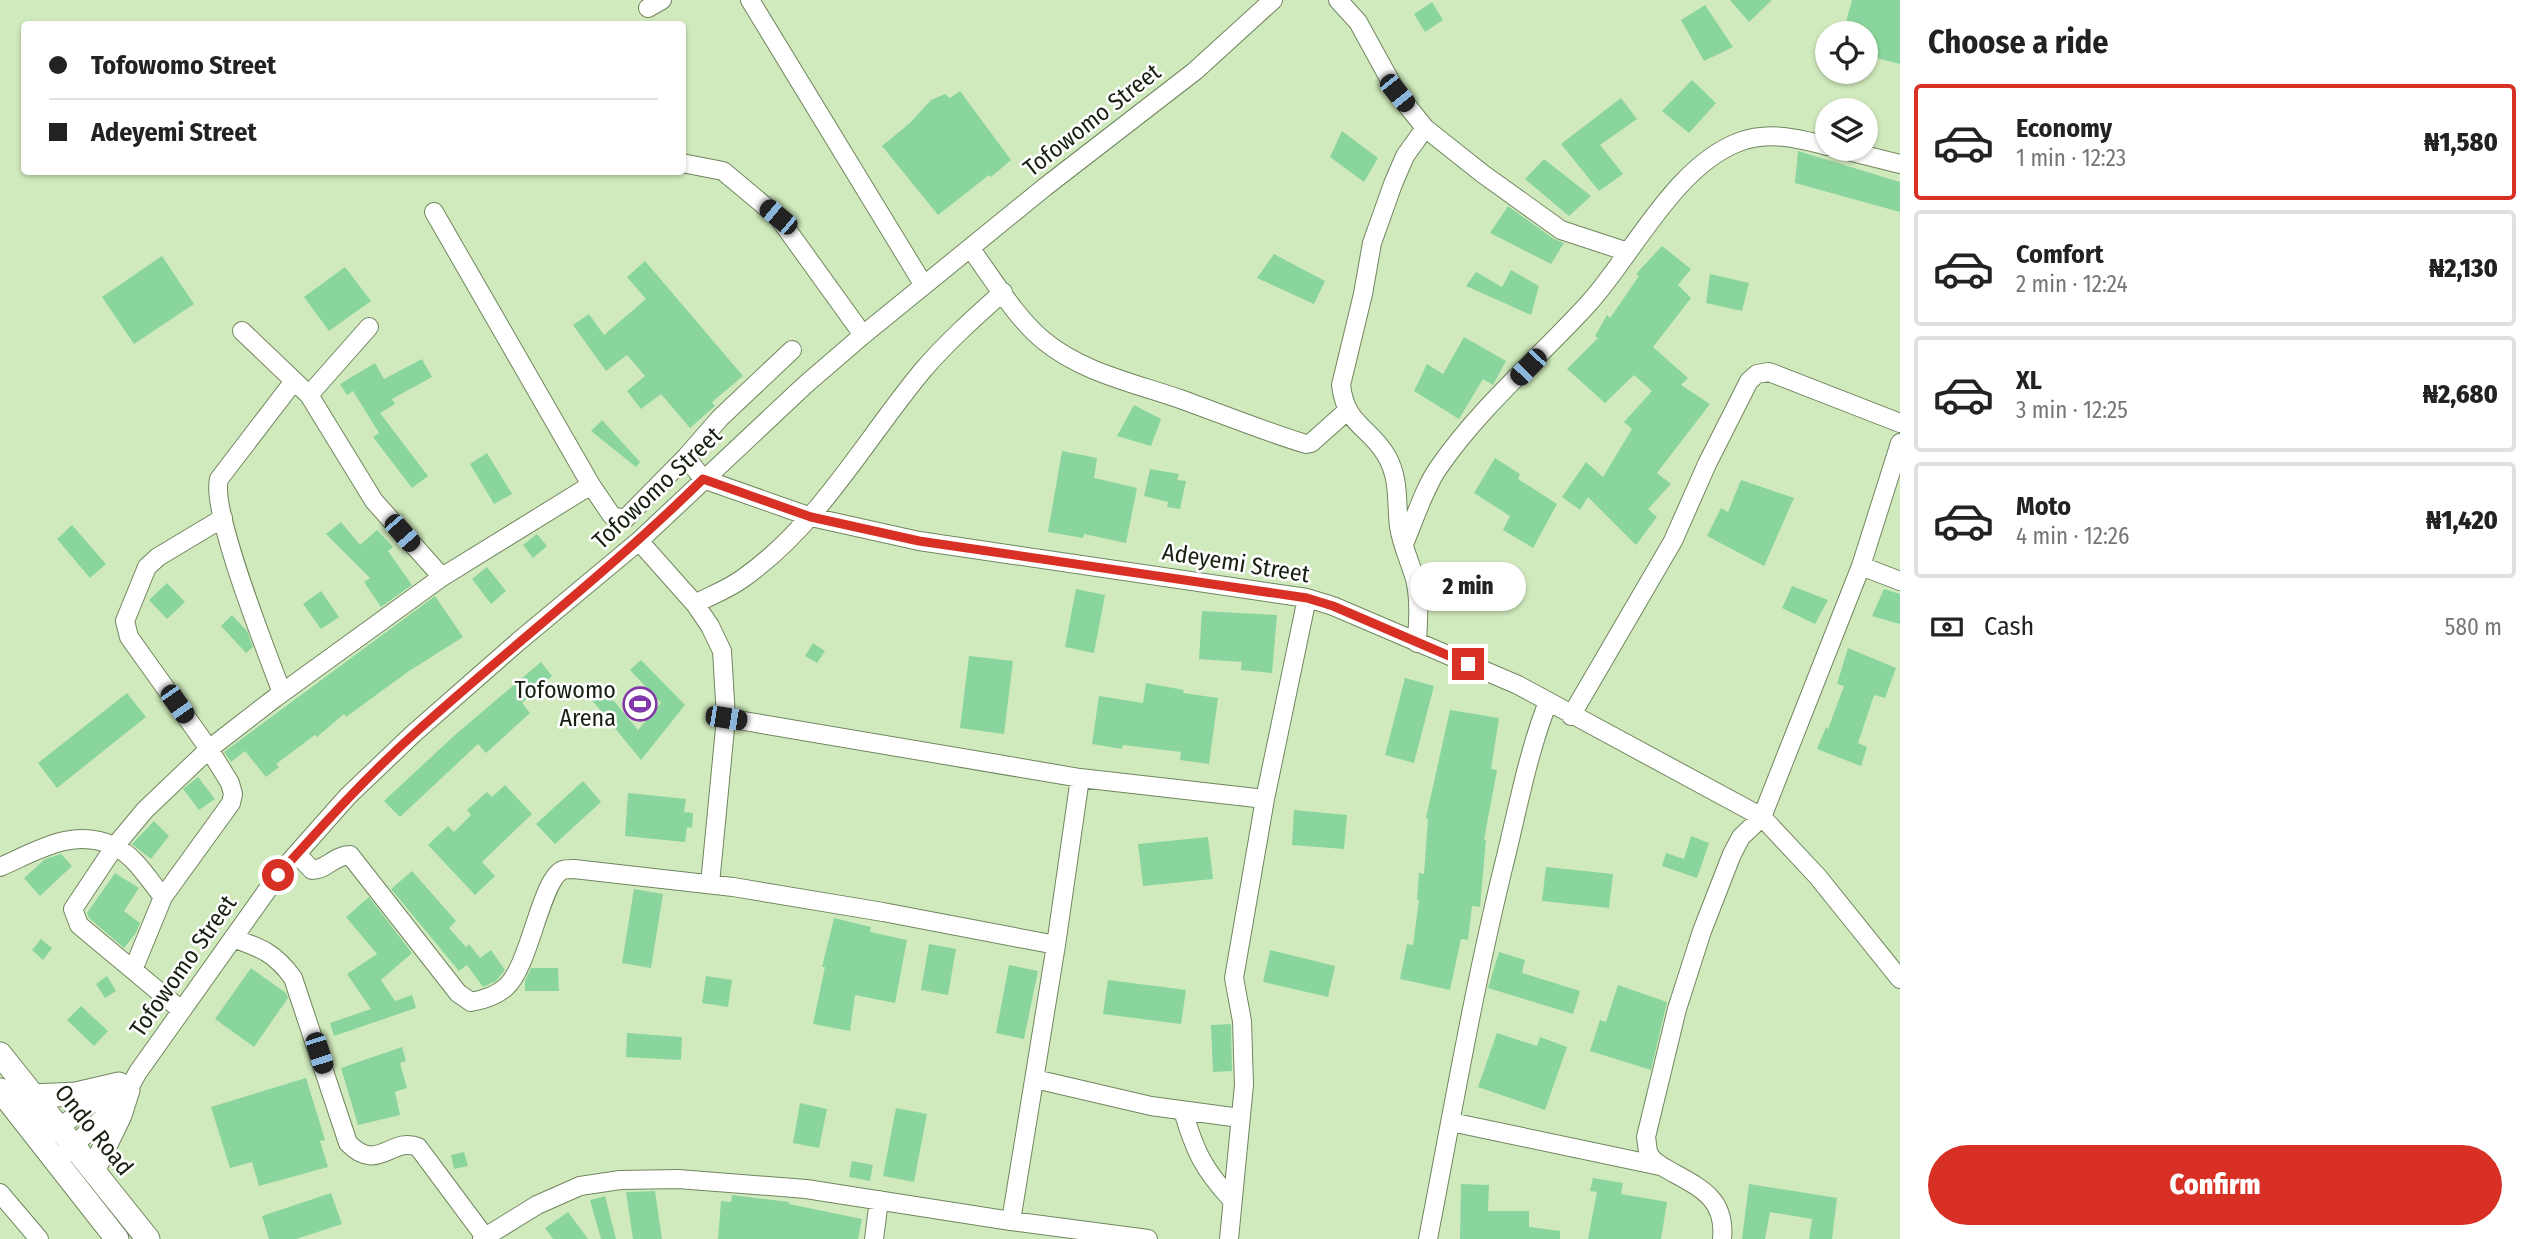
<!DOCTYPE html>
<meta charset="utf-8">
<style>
:root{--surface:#fff;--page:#f2f2f2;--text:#222;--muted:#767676;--line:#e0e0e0;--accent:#d93025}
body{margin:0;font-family:"Fira Sans Condensed",sans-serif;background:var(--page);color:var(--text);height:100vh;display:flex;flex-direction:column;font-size:26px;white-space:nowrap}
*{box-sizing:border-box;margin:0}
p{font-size:23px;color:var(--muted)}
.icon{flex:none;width:38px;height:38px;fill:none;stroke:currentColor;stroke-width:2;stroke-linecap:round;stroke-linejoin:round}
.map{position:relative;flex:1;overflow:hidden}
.side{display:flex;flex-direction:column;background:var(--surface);width:630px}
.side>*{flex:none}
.banner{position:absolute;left:21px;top:21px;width:665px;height:154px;border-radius:7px;box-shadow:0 2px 5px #0004;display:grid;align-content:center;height:154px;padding:0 28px;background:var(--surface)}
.tools{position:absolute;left:1815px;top:21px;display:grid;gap:14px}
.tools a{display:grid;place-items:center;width:63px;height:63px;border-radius:50%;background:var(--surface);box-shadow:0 2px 5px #0004;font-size:35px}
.end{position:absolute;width:32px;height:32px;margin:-16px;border:9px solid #d93025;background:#fff;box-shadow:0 0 0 4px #fff}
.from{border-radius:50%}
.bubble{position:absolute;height:49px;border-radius:24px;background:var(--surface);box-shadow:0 2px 5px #0004;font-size:23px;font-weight:800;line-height:49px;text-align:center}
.car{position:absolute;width:21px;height:42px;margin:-21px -10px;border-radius:9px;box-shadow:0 0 5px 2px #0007;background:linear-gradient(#222 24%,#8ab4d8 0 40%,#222 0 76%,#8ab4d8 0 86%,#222 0)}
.banner b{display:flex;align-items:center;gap:24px;height:66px;font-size:26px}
.banner b+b{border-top:2px solid var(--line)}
.banner i{width:18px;height:18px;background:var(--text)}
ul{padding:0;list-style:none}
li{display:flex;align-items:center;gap:21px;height:116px;margin:0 14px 10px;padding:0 14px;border:4px solid var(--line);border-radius:7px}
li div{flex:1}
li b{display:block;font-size:26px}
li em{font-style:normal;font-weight:800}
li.active{border-color:var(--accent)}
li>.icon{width:63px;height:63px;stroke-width:1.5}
h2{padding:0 28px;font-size:32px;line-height:84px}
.pay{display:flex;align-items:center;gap:18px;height:77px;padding:0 28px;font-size:26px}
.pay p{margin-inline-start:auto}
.primary-button{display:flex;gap:14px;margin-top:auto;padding:14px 28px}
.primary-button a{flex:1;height:80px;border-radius:42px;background:var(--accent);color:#fff;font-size:28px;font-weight:800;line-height:80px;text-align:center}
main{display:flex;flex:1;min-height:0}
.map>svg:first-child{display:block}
.building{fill:#8ad59d}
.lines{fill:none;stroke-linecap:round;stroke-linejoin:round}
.minor-casing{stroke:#70865e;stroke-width:20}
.major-casing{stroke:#70865e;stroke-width:25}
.minor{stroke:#fff;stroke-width:18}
.major{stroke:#fff;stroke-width:23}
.route{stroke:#d93025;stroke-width:9}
.labels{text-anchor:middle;stroke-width:5;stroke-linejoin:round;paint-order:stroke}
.street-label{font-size:24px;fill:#182010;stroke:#fff}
.poi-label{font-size:24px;fill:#182010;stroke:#fff;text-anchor:end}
</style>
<main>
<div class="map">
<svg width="1900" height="1239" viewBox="0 0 1900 1239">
<rect width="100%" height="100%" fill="#d1eabd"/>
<path class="building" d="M1730,0H1772L1749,22Z
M1852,0H1900V64L1873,57L1875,52L1866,49V33H1843Z
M1432,2L1443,20L1425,32L1414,14Z
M1705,5L1733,47L1704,61L1681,20Z
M1692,80L1716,103L1689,133L1662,111Z
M960,91L1011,160L991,177L989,175L938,215L882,146L910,123L931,100L945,94L950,98Z
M1621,98L1637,119L1600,145L1623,174L1599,191L1561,144Z
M1342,131L1378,158L1364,182L1330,157Z
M1798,151L1900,182V212L1795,183Z
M1544,159L1591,196L1569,216L1525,179Z
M1508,206L1554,239L1564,243L1551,264L1490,233Z
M1662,246L1691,269L1678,285L1691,298L1653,347L1688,378L1681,385L1710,404L1657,473L1671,484L1648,509L1657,517L1636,545L1588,497L1580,510L1562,497L1586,462L1603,477L1632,429L1624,422L1652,391L1634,375L1605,403L1567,369L1598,338L1595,336L1607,315L1610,318L1639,276L1636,274Z
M1274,254L1325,281L1314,304L1257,278Z
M162,256L194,304L134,344L102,297Z
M645,261L743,376L712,402L715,406L690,428L661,394L641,409L627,391L645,376L627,355L606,371L573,325L589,314L604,335L646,299L627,277Z
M345,267L371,301L329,331L304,297Z
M1511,270L1539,286L1531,315L1466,286L1476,272L1502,287Z
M1710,274L1749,283L1742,311L1706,303Z
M1464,337L1506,361L1493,385L1483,379L1459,419L1414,391L1427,364L1443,374Z
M422,359L432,377L392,399L395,404L380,413L428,476L412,488L373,437L379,433L353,391L347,395L340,384L375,363L384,379Z
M1134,405L1161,419L1151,446L1117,436Z
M602,420L640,462L636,467L591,431Z
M1062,451L1097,458L1094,478L1137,488L1126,543L1084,534L1083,538L1048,532Z
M487,453L512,494L494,504L470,464Z
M1495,458L1520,474L1518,479L1557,504L1533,548L1503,530L1510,516L1474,493Z
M1150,469L1179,474L1177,480L1186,481L1180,509L1167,507L1168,502L1144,496Z
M1741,480L1794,498L1764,566L1707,536L1721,508L1728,512Z
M341,522L360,545L377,530L393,547L388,551L412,585L381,607L364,582L370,578L326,534Z
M72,525L106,564L90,578L57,539Z
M537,534L547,546L533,558L523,545Z
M487,567L506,591L491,604L472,579Z
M167,583L185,602L167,619L149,600Z
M1792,586L1828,600L1815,624L1782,608Z
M1076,589L1105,595L1094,653L1065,647Z
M1884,589L1900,594V624L1872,616Z
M321,591L339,617L321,629L303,604Z
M435,596L463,637L409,671L346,717L344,714L317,737L315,735L276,764L279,767L266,777L245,751L231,762L224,752Z
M1202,611L1277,615L1272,673L1241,670L1242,662L1199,659Z
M232,615L247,631L253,647L246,653L221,626Z
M813,643L825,651L817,663L805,656Z
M1848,648L1896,668L1885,698L1874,695L1858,743L1867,747L1861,766L1817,749L1826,727L1828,729L1844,686L1837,684Z
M969,656L1013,661L1004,734L960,728Z
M641,660L685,705L641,760L586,693L599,683L638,730L661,703L630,670Z
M541,662L552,676L522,703L530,713L486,753L478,744L400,817L384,801L456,734Z
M1405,678L1434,686L1414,763L1385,755Z
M1146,683L1184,690L1183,693L1218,698L1209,764L1180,760L1181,752L1123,745L1122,749L1092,744L1099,696L1143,703Z
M127,693L146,717L57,788L38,763Z
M1450,710L1499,718L1491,769L1497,770L1484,840H1486L1480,907L1472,906L1468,940L1461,939L1450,990L1400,979L1407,944L1413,945L1419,900H1417L1419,873L1424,874L1428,819L1426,818Z
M198,777L215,799L199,810L183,789Z
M583,781L601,802L555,844L536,824Z
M505,785L532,814L482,862L495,876L475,895L428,845L448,826L454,832L471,815L467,810L487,792L492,797Z
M628,793L686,799L684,812L693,813L692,828L687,827L685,842L625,836Z
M1294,810L1347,815L1344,849L1292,845Z
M154,821L169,836L151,859L132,844Z
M1691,836L1709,843L1697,878L1662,866L1666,853L1684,859Z
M1208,837L1213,879L1143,886L1138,844Z
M61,854L72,866L40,896L24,878L45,859Z
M1546,867L1613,874L1609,908L1542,901Z
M412,871L456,921L449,928L466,947L469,944L480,958L491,950L505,970L496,981L483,987L467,965L459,971L391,889Z
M115,873L139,888L124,911L140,923L136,933L124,948L89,918L87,913Z
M634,889L663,894L651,968L622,963Z
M369,897L412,953L381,980L395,1001L412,995L416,1008L334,1036L330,1023L371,1009L347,974L377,954L346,917Z
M834,918L871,927L870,932L907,940L895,1003L855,995L850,1031L813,1024L825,967H822Z
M41,939L52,948L43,960L32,950Z
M929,944L956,949L948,995L921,990Z
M1270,950L1335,966L1328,997L1263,982Z
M1499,952L1525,960L1522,973L1580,991L1573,1014L1488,988Z
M1009,965L1038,971L1024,1039L996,1033Z
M251,968L286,993L288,998L254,1047L215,1019Z
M531,968H558L559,991H525V981Z
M107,976L116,991L105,998L96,984Z
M706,976L732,980L728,1007L702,1003Z
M1108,980L1186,990L1181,1024L1103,1014Z
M1618,985L1667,1002L1651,1070L1590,1051L1600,1020L1606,1022Z
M81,1006L108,1031L94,1046L67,1020Z
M1231,1024L1232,1071L1213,1072L1211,1025Z
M627,1033L682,1037L681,1060L626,1057Z
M1497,1033L1537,1046L1540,1037L1567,1047L1545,1110L1478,1087Z
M402,1047L406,1061L400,1063L407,1088L395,1092L400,1115L358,1125L341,1068Z
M306,1078L325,1140L320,1141L328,1167L259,1186L252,1162L230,1168L211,1107Z
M800,1103L827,1109L819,1148L793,1143Z
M896,1108L927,1114L914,1182L883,1176Z
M464,1152L468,1166L454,1169L451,1155Z
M852,1161L873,1165L870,1181L849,1177Z
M1593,1178L1623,1183L1621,1194L1667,1202L1661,1239H1588L1597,1192L1590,1191Z
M1461,1184L1489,1185L1488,1211H1529V1227L1560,1231V1239H1460Z
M1749,1184L1837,1198L1832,1239H1809L1812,1219L1770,1212L1765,1239H1742Z
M655,1191L662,1239H633L626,1192Z
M331,1193L342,1224L296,1239H269L262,1216Z
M732,1195L789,1202V1204L862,1219L858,1239H718L721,1201L731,1202Z
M605,1196L616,1239H601L590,1200Z
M568,1212L588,1239H553L545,1228Z"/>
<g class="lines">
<defs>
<path id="minor" d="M750,0L923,284
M1338,0L1358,22L1397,93L1425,128L1483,174L1561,230L1628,252
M648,8L662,0
M1840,149L1900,164
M682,163L723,171L778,217L863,335
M434,212L591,485L612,516L625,519L686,457L720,418L792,350
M970,248C991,276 1016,318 1043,340C1081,372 1134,383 1180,399C1222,414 1263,431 1306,444L1311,443L1348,410
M242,331L309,395L374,501L442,577
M309,395L369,327
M686,457L703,479L811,517L919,541L1307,598L1333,606L1518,685L1762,817L1818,877L1900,979
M639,541L695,604L710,626L722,651L726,718L710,884
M1404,544C1414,521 1425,486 1439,467C1481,406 1539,358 1589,303C1633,254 1675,166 1739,142C1769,131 1797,138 1827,146
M1861,566L1900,581
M695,604C710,596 728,589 742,579C819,525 864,441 923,370C947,342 975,317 1003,292
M1417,643C1418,621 1420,600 1415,579C1410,562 1402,545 1399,527C1396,502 1400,478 1386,455C1368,425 1346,426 1341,385L1363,294L1372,243L1393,184L1405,156L1425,128
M282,693C268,655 210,511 219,479L294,381
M1571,716L1673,541L1707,464L1749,381L1757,374L1769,372L1900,423
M726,718L1080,778L1265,799
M297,854L312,870C326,870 335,855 350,855L458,993L471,1002C482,1000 497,995 506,987C530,966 541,878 563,870C566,869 570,869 574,869L733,887L883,912L1056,945
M0,867C37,851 73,827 114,846C134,855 149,880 163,897
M233,938C261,948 275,953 293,978L348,1143C378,1174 391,1136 418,1147L485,1237
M133,970L163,897L231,803L233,794L230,783L209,749L129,637L125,621L147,567L158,557L223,518
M181,1010L79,925L73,909L115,846L145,810L209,749L275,698L442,577L591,485
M1035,1079L1151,1106L1240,1118
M1183,1111C1195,1151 1203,1169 1232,1200
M1451,1122L1660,1166
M49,1135L114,1087
M64,1155L114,1107L128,1090L138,1072L278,875L348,796L413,734L519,641L639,541L805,385L863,335L1045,187L1195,71L1273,0
M0,1193L39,1239
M1011,1221L1056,945L1080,778
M482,1239L537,1205L580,1186L620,1180L678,1179L806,1189L1011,1221L1148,1239
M874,1239L879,1200
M1229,1239L1244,1085L1242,1021L1234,978L1265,799L1307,598
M1428,1239C1453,1110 1475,980 1507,852C1519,802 1529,750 1548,702
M1722,1239C1726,1199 1701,1188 1670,1171C1663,1167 1652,1161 1649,1154C1647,1149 1647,1142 1646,1137L1677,1009L1702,931L1732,854L1741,837L1762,817L1861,566L1900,443"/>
<path id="major" d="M0,1054L148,1239
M0,1090L117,1239
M33,1096L76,1094L119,1084
M94,1169L120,1115L128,1090"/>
</defs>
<use href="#minor" class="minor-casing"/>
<use href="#major" class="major-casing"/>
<use href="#minor" class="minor"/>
<use href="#major" class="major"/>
</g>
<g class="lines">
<path class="route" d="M278,875C322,826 366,777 415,733C510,647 612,569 703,479L811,517L919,541L1307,598L1333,606L1468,664"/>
</g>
<defs>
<symbol id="stadium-ring" viewBox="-11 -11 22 22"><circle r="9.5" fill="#fff" stroke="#8238aa" stroke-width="1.5"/><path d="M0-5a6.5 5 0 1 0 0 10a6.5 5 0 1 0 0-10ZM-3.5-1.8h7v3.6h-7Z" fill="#8238aa"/></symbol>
</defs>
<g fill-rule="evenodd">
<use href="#stadium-ring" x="621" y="685" width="38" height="38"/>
</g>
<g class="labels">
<g class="street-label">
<text transform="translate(1092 120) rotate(-38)" y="8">Tofowomo Street</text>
<text transform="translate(657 488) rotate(-43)" y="8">Tofowomo Street</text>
<text transform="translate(1236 563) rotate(9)" y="8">Adeyemi Street</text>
<text transform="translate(183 966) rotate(-55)" y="8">Tofowomo Street</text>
<text transform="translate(94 1130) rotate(51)" y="8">Ondo Road</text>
</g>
<g class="poi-label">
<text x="616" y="698">Tofowomo<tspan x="616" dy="28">Arena</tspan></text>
</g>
</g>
</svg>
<div class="tools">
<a><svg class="icon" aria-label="locate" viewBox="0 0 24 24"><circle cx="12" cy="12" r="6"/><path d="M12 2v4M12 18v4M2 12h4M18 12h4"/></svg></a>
<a><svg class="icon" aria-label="layers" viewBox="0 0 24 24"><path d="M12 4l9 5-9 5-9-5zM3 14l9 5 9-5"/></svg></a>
</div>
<i class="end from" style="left:278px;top:875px"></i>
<i class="end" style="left:1468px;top:664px"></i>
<div class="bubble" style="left:1410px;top:562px;width:116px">2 min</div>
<i class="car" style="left:1397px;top:93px;rotate:141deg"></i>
<i class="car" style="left:778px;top:217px;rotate:310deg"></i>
<i class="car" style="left:1528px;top:367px;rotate:224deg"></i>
<i class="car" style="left:402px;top:533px;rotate:139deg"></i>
<i class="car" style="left:177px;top:704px;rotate:145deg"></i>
<i class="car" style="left:726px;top:718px;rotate:99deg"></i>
<i class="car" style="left:319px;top:1053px;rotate:162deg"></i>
<div class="banner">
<b><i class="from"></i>Tofowomo Street</b>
<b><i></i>Adeyemi Street</b>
</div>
</div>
<section class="side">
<h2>Choose a ride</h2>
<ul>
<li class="active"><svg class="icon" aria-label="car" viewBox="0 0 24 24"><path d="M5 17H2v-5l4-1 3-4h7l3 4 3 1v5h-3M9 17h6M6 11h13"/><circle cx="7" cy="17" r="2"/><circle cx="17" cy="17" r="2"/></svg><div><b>Economy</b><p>1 min · 12:23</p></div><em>₦1,580</em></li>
<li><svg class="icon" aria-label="car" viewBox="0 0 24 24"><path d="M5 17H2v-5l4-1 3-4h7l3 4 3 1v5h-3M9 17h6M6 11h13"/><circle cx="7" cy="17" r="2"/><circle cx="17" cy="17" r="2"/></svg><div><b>Comfort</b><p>2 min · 12:24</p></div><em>₦2,130</em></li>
<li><svg class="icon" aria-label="car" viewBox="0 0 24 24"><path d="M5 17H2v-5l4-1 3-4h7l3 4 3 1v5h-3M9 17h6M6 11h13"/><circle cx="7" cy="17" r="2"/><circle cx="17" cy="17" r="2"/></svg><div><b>XL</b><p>3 min · 12:25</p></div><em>₦2,680</em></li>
<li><svg class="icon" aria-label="car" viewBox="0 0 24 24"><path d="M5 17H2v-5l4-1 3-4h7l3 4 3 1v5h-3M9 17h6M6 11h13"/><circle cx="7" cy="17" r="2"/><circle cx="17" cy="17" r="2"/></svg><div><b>Moto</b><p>4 min · 12:26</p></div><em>₦1,420</em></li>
</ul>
<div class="pay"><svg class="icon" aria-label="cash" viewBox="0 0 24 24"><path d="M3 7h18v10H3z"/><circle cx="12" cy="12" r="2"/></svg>Cash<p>580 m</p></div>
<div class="primary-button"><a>Confirm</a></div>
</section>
</main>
